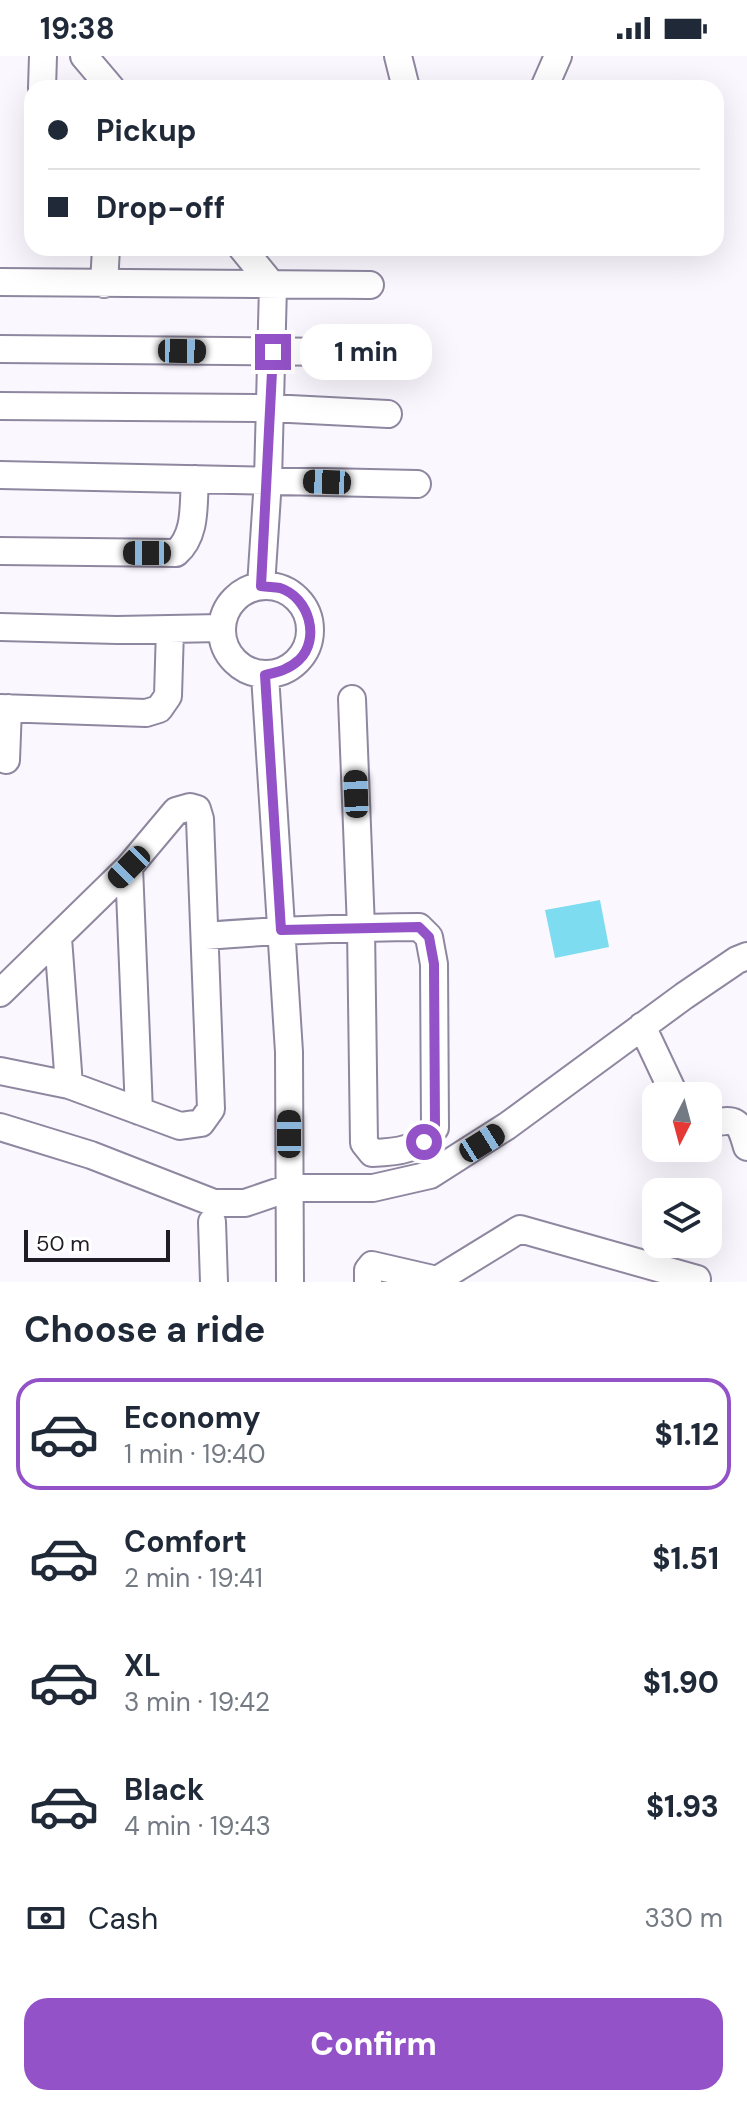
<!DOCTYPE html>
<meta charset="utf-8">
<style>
:root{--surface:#fff;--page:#f2f2f3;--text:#1f2937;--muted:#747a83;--line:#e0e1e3;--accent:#9352c7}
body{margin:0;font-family:"DM Sans",sans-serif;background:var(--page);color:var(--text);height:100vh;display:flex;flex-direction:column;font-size:30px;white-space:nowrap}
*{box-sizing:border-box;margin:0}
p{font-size:26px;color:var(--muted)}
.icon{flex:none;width:44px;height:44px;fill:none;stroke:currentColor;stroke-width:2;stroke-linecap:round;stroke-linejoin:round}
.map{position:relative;height:1226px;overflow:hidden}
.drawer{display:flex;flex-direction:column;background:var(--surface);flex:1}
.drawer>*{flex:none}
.top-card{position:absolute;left:24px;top:24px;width:700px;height:176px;border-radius:24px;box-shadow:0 8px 32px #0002;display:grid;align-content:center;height:176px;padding:0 24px;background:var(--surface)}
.needle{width:52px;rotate:186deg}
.fabs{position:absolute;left:642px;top:1026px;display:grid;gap:16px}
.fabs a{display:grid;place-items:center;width:80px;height:80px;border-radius:16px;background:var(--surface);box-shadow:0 8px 32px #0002;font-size:40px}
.scale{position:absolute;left:24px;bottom:20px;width:146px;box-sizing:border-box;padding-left:8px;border:4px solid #201d26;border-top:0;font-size:22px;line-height:28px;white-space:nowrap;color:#201d26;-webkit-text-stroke:6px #fff;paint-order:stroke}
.end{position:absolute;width:36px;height:36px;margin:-18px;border:10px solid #9352c7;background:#fff;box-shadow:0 0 0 4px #fff}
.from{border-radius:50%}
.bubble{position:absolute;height:56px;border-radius:24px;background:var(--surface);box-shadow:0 8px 32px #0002;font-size:26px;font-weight:800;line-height:56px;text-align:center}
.car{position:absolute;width:24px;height:48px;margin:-24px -12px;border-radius:10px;box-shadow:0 0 6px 2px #0007;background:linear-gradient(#222 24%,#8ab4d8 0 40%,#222 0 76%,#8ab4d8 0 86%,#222 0)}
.top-card b{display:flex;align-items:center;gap:28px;height:76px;font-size:30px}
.top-card b+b{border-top:2px solid var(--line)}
.top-card i{width:20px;height:20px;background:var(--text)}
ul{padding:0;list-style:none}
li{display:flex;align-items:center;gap:24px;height:112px;margin:0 16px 12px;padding:0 8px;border:4px solid transparent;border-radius:24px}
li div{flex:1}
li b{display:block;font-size:30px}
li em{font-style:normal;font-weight:800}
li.current{border-color:var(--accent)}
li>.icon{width:72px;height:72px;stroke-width:1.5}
h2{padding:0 24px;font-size:36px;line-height:96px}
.pay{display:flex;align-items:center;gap:20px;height:88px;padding:0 24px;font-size:30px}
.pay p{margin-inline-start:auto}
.action{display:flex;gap:16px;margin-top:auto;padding:16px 24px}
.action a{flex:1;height:92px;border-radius:24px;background:var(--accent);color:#fff;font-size:32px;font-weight:800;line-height:92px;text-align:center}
.status{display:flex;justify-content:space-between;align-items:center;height:56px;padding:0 40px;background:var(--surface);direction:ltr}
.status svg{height:22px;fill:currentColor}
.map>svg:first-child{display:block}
.water{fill:#7ddcef}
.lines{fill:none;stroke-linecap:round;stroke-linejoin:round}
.minor-casing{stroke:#8f87a0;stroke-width:30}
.minor{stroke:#fff;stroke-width:26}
.route{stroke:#9352c7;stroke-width:10}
</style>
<div class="status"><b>19:38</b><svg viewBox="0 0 49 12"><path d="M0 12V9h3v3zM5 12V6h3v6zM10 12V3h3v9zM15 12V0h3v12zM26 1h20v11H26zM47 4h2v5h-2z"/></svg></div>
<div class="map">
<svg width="747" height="1226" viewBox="0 0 747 1226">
<rect width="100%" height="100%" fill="#faf8fe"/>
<path class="water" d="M600,844L609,891L555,902L545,854Z"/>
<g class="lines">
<defs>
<path id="minor" d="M84,0L111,32
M398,0L406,32
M42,32L43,0
M544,32L558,0
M242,192L273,230L268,424L261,530
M0,226L370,229
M104,228L106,192
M0,293L356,296
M0,350L270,352L388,358
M0,419L417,428
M0,495L176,497C197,479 193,448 195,423
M222 574a44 44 0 1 1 88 0a44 44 0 1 1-88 0Z
M0,571L117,574L221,572
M265,619L289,996L290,1226
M0,652L146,657L159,653L168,640L170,573
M6,704L8,652
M129,811L139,1055
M205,880C276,874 347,872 419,871L429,881L434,908L435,1072C417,1094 400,1096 372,1097L364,1087L361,872L352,643
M58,882L69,1029
M0,937L129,811L176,755L190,751L197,753L200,763L211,1053L201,1067L180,1070L69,1029L0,1015
M642,970L675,1040
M708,1068C736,1062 739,1063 747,1091
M0,1071L91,1099L214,1147H245L289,1132H373L430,1119L507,1070L684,940L737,904L747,900
M212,1166L214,1226
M368,1226V1214L372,1209L437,1224
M442,1226L437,1224L520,1173L697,1223L696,1226"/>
</defs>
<use href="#minor" class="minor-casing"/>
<use href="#minor" class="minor"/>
</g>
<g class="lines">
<path class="route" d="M273,296L261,530C267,531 274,531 280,532C309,541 321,583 299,604C288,614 278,616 265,619L281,874L419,871L429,881L434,908L435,1072L424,1086"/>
</g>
</svg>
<div class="fabs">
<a><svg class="needle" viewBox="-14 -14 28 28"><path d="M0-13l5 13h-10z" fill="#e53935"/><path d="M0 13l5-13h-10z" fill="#747a83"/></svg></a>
<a><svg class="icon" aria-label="layers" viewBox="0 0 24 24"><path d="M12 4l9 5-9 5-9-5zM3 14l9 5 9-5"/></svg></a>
</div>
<div class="scale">50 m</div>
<i class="end from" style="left:424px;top:1086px"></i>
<i class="end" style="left:273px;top:296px"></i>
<div class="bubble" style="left:300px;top:268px;width:132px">1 min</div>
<i class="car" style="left:182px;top:295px;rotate:91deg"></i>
<i class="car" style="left:327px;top:426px;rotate:272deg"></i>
<i class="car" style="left:147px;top:497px;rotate:270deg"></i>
<i class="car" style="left:356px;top:738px;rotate:358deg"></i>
<i class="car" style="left:129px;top:811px;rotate:225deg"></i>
<i class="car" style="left:289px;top:1078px;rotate:0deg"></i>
<i class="car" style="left:482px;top:1087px;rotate:58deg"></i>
<div class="top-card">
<b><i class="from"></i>Pickup</b>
<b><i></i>Drop-off</b>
</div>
</div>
<section class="drawer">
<h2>Choose a ride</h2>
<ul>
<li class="current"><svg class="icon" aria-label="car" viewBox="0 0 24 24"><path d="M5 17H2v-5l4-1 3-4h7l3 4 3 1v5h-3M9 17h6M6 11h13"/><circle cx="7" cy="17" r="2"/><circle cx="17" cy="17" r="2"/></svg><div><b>Economy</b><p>1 min · 19:40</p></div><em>$1.12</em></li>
<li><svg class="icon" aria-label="car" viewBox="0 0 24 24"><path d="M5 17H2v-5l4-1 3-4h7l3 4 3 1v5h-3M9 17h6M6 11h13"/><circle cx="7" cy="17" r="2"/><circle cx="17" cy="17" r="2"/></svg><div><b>Comfort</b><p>2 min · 19:41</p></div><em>$1.51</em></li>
<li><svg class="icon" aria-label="car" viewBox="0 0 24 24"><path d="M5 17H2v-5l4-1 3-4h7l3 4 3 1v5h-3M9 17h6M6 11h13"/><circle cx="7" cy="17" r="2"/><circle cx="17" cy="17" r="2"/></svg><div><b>XL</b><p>3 min · 19:42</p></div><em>$1.90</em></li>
<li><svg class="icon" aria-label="car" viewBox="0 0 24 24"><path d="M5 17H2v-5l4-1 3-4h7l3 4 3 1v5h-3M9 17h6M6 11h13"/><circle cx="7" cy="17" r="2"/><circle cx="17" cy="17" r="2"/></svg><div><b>Black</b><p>4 min · 19:43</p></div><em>$1.93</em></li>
</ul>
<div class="pay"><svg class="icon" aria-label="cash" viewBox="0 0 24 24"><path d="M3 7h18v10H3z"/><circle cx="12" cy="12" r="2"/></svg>Cash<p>330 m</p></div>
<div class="action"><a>Confirm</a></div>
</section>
